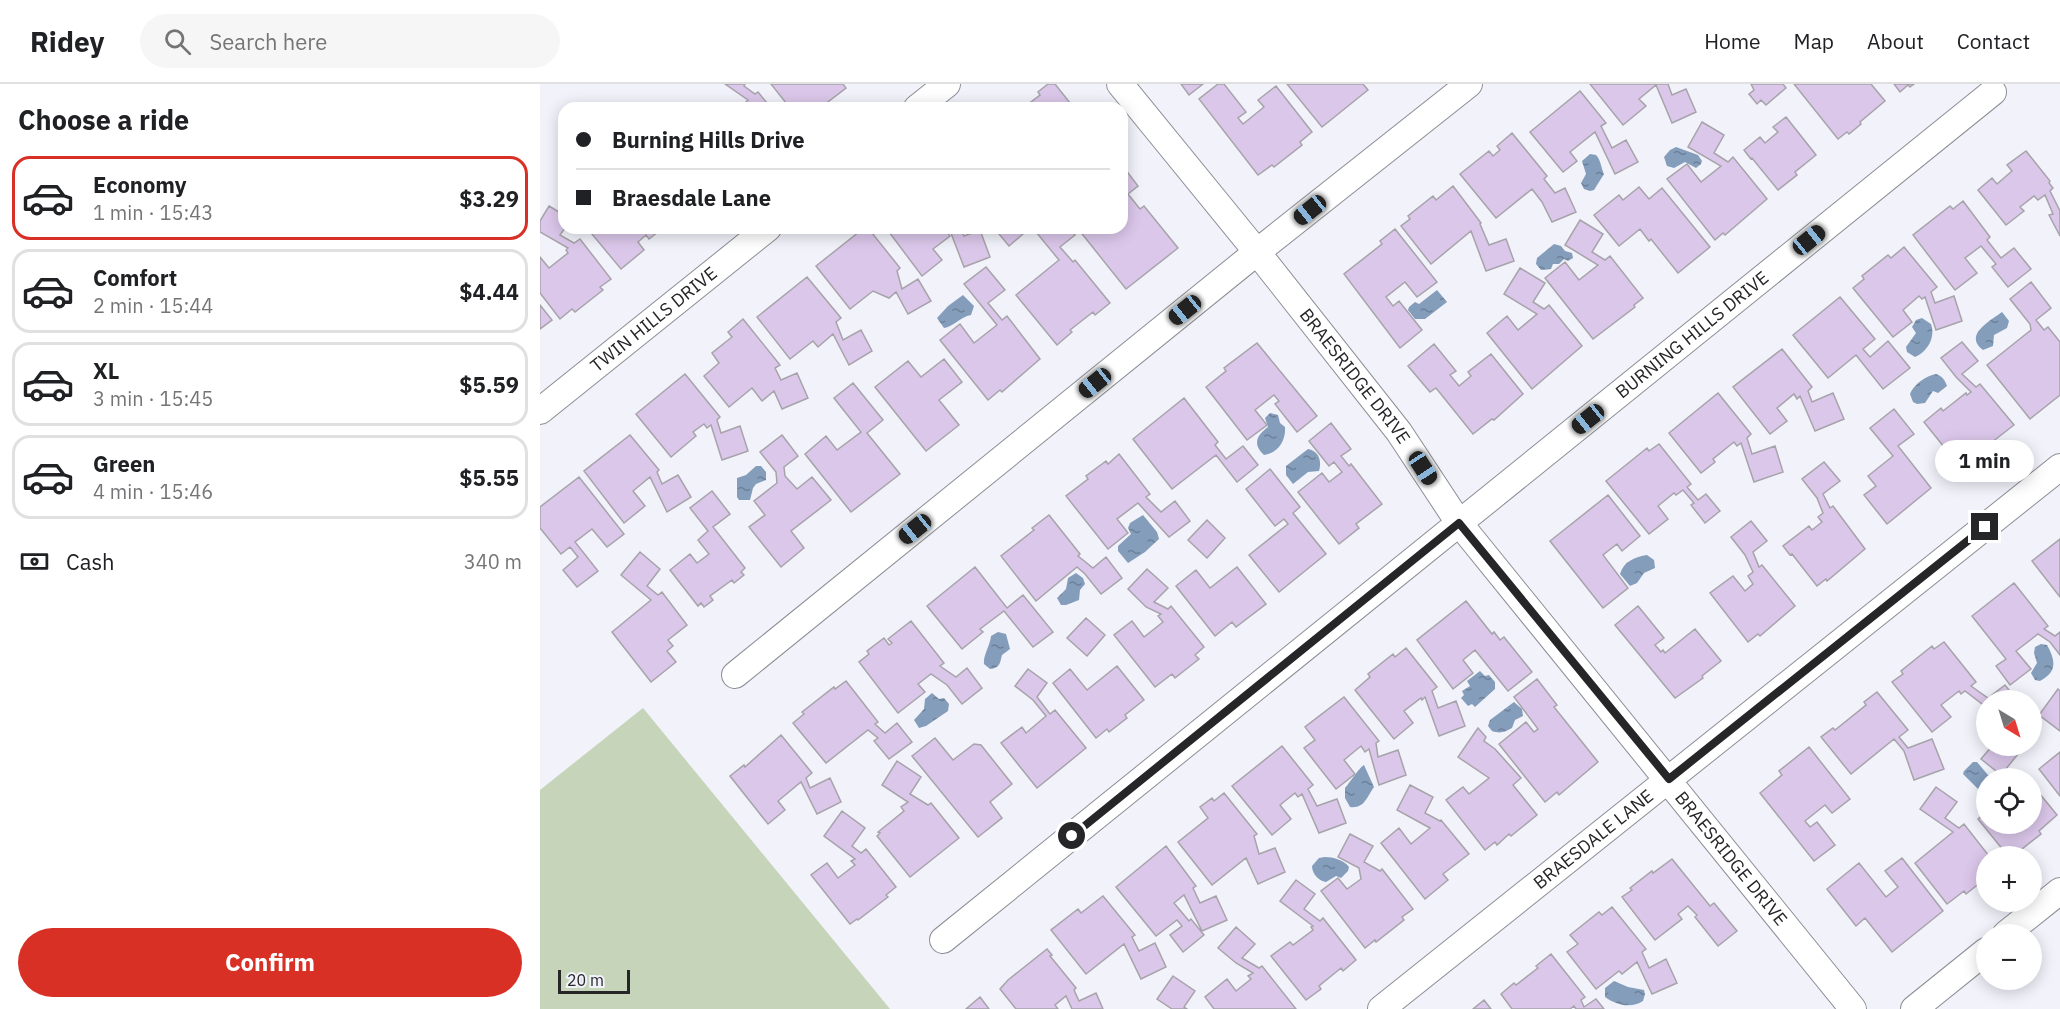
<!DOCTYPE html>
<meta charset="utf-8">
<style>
:root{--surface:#fff;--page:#f6f6f6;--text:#202124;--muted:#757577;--line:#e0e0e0;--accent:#d93025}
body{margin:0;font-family:"IBM Plex Sans",sans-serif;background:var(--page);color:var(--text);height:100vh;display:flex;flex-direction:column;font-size:22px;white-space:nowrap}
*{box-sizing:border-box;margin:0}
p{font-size:20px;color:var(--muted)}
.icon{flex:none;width:33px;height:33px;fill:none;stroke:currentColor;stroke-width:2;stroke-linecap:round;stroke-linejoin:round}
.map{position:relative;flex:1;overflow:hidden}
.sheet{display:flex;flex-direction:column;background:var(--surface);width:540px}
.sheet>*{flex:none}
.guide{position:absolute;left:18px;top:18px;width:570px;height:132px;border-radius:18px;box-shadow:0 3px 15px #0003;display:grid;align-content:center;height:132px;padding:0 18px;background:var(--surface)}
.needle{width:39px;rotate:142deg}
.buttons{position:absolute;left:1436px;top:606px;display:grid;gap:12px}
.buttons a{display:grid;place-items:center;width:66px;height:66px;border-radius:50%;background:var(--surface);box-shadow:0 3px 15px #0003;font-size:30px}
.scale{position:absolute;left:18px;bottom:15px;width:72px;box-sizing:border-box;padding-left:6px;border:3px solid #262629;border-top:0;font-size:16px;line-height:21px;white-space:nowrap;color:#262629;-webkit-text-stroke:4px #f1f2fa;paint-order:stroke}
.end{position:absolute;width:27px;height:27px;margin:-14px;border:8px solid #262629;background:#fff;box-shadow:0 0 0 3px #fff}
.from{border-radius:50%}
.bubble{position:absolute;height:42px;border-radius:21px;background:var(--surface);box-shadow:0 3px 15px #0003;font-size:20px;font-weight:700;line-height:42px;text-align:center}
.car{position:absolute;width:18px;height:36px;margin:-18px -9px;border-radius:8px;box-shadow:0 0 4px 2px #0007;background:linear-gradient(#222 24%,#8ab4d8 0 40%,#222 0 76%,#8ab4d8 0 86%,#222 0)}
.guide b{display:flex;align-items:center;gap:21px;height:57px;font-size:22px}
.guide b+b{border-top:2px solid var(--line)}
.guide i{width:15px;height:15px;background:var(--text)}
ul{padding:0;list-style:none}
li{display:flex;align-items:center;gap:18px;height:84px;margin:0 12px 9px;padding:0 6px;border:3px solid var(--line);border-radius:18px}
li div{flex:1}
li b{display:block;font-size:22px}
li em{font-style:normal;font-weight:700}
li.selected{border-color:var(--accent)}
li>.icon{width:54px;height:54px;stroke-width:1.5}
h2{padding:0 18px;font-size:27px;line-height:72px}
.pay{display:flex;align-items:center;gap:15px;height:66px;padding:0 18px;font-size:22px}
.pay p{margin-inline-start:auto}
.action{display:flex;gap:12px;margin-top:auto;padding:12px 18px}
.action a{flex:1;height:69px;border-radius:36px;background:var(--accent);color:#fff;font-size:24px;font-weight:700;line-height:69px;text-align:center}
header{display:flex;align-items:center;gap:36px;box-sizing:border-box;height:84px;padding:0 30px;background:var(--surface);border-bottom:2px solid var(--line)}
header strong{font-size:28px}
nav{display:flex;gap:33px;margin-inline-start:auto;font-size:21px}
.search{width:420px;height:54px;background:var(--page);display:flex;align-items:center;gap:15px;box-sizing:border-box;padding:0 21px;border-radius:33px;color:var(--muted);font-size:22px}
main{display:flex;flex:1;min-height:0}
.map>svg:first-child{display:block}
.pitch{fill:#c6d4b9}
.water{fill:url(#water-ripples)}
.building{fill:#dbc7ea;stroke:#a7a3aa;stroke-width:1.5}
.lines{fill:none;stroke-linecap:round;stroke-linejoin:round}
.minor-casing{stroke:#8d8e96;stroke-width:28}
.minor{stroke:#fff;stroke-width:26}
.route{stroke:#262629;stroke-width:8}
.labels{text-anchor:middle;stroke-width:4.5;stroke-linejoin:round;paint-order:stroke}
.street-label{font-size:18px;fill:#262629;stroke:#f1f2fa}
</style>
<header>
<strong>Ridey</strong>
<div class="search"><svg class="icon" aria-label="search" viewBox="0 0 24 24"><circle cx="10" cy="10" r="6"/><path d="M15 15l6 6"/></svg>Search here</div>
<nav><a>Home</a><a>Map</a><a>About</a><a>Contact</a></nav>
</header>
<main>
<section class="sheet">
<h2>Choose a ride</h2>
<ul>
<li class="selected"><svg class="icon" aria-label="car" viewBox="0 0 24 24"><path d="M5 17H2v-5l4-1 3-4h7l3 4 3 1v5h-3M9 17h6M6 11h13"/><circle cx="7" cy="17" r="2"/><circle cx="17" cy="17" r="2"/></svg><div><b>Economy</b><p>1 min · 15:43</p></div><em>$3.29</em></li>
<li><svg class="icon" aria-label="car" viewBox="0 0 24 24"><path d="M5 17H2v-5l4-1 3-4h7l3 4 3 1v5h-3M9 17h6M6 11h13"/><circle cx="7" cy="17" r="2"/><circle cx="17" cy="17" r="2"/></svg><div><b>Comfort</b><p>2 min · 15:44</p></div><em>$4.44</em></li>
<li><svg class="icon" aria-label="car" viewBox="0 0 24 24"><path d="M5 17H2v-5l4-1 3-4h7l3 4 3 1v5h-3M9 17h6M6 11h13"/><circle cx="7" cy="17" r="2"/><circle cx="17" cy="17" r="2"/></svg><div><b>XL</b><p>3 min · 15:45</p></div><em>$5.59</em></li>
<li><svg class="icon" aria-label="car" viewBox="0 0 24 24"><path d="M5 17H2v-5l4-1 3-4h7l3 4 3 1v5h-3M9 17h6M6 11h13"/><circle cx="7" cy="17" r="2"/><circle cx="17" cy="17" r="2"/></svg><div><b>Green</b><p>4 min · 15:46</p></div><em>$5.55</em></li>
</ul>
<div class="pay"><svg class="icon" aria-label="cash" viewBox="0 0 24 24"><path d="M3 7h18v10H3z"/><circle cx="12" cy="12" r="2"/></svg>Cash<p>340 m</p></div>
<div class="action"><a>Confirm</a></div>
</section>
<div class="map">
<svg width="1520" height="925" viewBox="0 0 1520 925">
<defs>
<pattern id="water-ripples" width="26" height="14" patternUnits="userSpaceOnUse" patternTransform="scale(1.5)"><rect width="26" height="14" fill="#849dbb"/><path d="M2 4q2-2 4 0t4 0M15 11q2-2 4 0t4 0" fill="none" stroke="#6c8098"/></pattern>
</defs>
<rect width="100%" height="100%" fill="#f1f2fa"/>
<path class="pitch" d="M103,624L350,925H0V706Z"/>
<path class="water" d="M1136,63L1158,71L1162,77L1161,80L1156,84L1145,78L1134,84L1127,82L1124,73L1130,66Z
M1050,70L1056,71C1061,76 1061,84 1064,90L1054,106L1050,107L1044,105L1041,99L1046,90L1042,77Z
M1014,160L1021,162L1025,167L1032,169L1033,174L1028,177L1024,175L1019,180H1013L1011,185L1001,186L996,180L997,174Z
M897,206L907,218L885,235H875L868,226L869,223L875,218L879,220Z
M423,211L434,222L431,231C420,233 413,243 404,244L397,234L408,222Z
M1462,228L1469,237L1467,244L1454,251L1453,262L1443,266C1423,251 1450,237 1462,228Z
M1382,234L1391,240C1396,254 1387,268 1375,273L1367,268L1366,263L1376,249L1372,243L1376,236Z
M1396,290C1402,292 1405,296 1407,302L1398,309L1393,307L1385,319L1377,320L1373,318L1370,310C1374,300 1386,292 1396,290Z
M730,329L738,331L740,339L745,343C746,357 738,369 724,371C712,360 717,351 728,343L725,334Z
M768,365C779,367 782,377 779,387L768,388L753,400L746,391V382Z
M216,382H221L226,388V396L216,400L213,404L210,416H199L197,413V394L206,391Z
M603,431L617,448L619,455L605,468L588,479L578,467V462L591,450L588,444L590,439Z
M1107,471L1114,476L1115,484L1104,489L1097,499L1090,502L1080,490C1084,477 1095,473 1107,471Z
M536,489L543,494L545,500L540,506L539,516L526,521H521L517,514L526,505L528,494Z
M458,548L466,550L470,565L462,571C460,579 460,584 450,585L444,580C443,571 450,562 451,552Z
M1501,560L1507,561C1516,577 1517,588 1500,597L1495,596L1491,589L1497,579L1494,569L1495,563Z
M940,587L945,592L949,591L955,598V605L935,623L932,620L928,622L921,614L924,611L922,607L930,602L927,597Z
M392,609L399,615L404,614L409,620L408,627L386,642L379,644L374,636L384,625L385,615Z
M974,618L982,625L983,632L975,636L972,644C965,648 960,650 952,647L948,642L950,636Z
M1433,678H1437L1448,691H1453L1457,694H1446V710L1442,709L1423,690L1424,687Z
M824,681L834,703C827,713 824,725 810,723L805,714V704C810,698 819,684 824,681Z
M785,773C793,773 804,776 809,783L808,787L801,794L796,792L786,798C778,797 772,789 772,782L779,774Z
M1074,897L1088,903L1104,906L1105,910L1103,917C1091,925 1076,921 1065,913V904Z"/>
<path class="building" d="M185,0H205L204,2L215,10L218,8L231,24H204L206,22L204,20L208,16Z
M231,0H303L306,4L280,24H250Z
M508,0H515L534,24H483L500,11L498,8Z
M641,0H663L649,11Z
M678,0H684L706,28L698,34L703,40L724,23L718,16L736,2L772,48L760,58L762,61L734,83L732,81L718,91L659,15Z
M747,0H823L828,6L782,43Z
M1050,0H1128L1132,11L1146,5L1156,28L1132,39L1116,1L1099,15L1106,22L1083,41Z
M1211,0H1243L1246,4L1226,21L1221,16L1217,20L1209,10L1214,6Z
M1254,0H1331L1345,17L1320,38L1321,40L1309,50L1307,48L1298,55Z
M1354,0H1374L1370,3L1368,1L1360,8Z
M1040,7L1066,39L1061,42L1072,64L1086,56L1098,78L1075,90L1055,48L1030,68L1037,77L1023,88L990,48Z
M1246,33L1276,71L1255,88L1257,91L1238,106L1212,74L1211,75L1204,66L1220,53L1225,59L1238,48L1233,43Z
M1162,38L1184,51L1174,69L1188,78L1193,73L1227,115L1185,151L1183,149L1175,156L1127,95L1147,80L1161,98L1181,82L1148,63Z
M972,49L1007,92L1004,95L1015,109L1025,104L1036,128L1012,138L1002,118L992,105L956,134L920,90L949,67L953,72L960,66L957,62Z
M1486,67L1510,97L1509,99L1513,104L1510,107L1520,127V152L1509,131L1513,130L1505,111L1498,116L1494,112L1480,123L1484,127L1466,141L1438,106L1452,94L1457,100L1472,87L1467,81Z
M582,81L598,102L588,110L600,125L604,122L638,164L586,205L539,146L541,144H582Z
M913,102L941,139L940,140L949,161L966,155L974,177L946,187L931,147L891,180L861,142L870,135L868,132L893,112L896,116Z
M1099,103L1109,115L1122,104L1170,163L1138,189L1111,155L1109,157L1100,145L1079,162L1054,131L1079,111L1083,116Z
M1423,117L1450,153L1447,156L1461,174L1474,164L1491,185L1468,203L1452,183L1456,180L1441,162L1425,174L1437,189L1415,206L1373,151L1410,122L1413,125Z
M9,122L24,131L25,144L20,151L34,159L40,155L71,195L60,203L63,206L35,228L32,225L20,235L0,209V173L9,184L28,169L26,166L28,164L0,148V137Z
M1040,136L1063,150L1052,168L1065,176L1070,172L1103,214L1094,221L1095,223L1053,255L1005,194L1025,178L1039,196L1058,181L1025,161Z
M47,144H123L109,155L106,151L98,158L104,166L81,185Z
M324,144H328L360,184L357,187L362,205L378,195L391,217L368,230L356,208L349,214L333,207L310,225L276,182Z
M346,144H409L406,147L410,152L393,165L402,176L382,192Z
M409,144H420L424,152L440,146L450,173L424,183Z
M454,144H478L483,150L469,162Z
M502,144H529L535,151L520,163L533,178L535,176L570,219L555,231L553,228L530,246L532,248L517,261L476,211L519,176L496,148Z
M855,145L897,198L877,213L865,198L846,213L853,222L859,217L882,246L860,264L804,190L842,160L840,157Z
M1364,163L1397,203L1391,208L1395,219L1414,212L1422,237L1396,246L1385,213L1382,215L1379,212L1363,226L1372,238L1353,253L1313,204L1324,195L1322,192L1348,171L1351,174Z
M446,183L465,206L448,219L462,236L467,232L500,275L462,308L460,306L448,316L400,256L420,240L434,259L457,241L424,200Z
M980,184L1005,199L993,218L1004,225L1009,221L1042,262L992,305L947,249L967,232L978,246L997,230L964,210Z
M267,193L301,234L296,238L303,256L321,246L332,267L309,281L293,250L278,263L273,257L250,275L217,233Z
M1491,198L1511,224L1496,236L1504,246L1508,243L1520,258V311L1490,335L1447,281L1491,246L1490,240L1470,215Z
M1300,213L1335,255L1323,265L1330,273L1348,257L1370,284L1343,305L1316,271L1288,294L1253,251Z
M0,221L12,236L0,245Z
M203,235L240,281L235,284L241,296L257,289L268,314L242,325L234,307L222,317L212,304L189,323L164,292L179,279L172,269L192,253L188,248Z
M1422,258L1438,277L1422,290L1436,303L1440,300L1474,341L1420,383L1384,338L1401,324L1403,327L1426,309L1427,311L1431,308L1416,293L1401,274Z
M717,259L777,332L757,348L735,320L739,317L734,311L715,326L727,341L707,356L666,303L686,287L684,284Z
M894,260L916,287L910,291L919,302L931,292L928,288L951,270L983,310L954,336L952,335L933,350L896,304L890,308L868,282Z
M1242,265L1272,303L1268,307L1272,318L1293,309L1304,335L1275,347L1260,312L1257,315L1254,310L1237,324L1247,337L1230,350L1193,303Z
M404,275L422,298L399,316L419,341L386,367L335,303L368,277L381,293Z
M145,290L180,333L177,336L181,349L200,342L208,367L182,376L171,341L167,344L164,340L153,348L156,352L131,373L96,330Z
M313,299L343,336L327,349L360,390L311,428L265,370L286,352L297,366L321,348L294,314Z
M1178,309L1211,350L1207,354L1212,370L1235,362L1243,388L1214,398L1201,359L1197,362L1194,358L1173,375L1175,378L1161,389L1129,349Z
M644,314L678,358L675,361L686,375L703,362L718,381L697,398L676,371L632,405L593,355Z
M1354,325L1374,350L1358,362L1391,404L1347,440L1324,411L1336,402L1328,392L1353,372L1330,344Z
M791,339L811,365L801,372L809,382L811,380L842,420L816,440L819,444L799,460L758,408L782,389L789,398L802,388L794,378L789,382L769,357Z
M90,351L119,386L117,388L122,400L138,391L151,413L127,428L110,393L93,407L105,422L84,439L44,387Z
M242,351L258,372L244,383L245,392L257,405L272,393L291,416L251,447L264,464L241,483L209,443L225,431L214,417L237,399L236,388L220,368Z
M1119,360L1151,400L1147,403L1158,416L1166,410L1180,427L1165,439L1151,421L1154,419L1143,406L1136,411L1134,409L1118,422L1128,435L1109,450L1066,397L1107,364L1109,367Z
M579,370L610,410L606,413L621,428L635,417L650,437L629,453L598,419L577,435L588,449L568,465L526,412L548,395L546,392L566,377L568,380Z
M1284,378L1300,397L1283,410L1290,424L1293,422L1325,465L1287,497L1286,495L1277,502L1252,470L1250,471L1243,462L1269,442L1272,446L1282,438L1278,433L1283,429L1277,414L1262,395Z
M730,385L760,423L753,429L786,470L739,508L709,471L748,440L744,435L735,442L706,405Z
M39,393L84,450L67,463L52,445L35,458L58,487L37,503L23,486L38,473L30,463L21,470L0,444V423Z
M172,407L190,430L173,443L205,484L201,488L204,491L194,499L192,496L170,512L173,516L164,523L161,519L158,522L130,486L150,470L157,479L169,470L158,456L168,447L150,424Z
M1068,411L1100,452L1082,467L1077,460L1063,471L1088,504L1063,524L1010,457Z
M509,431L540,470L538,472L553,484L566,473L582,494L561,510L545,490L537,483L496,517L461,472L494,446L492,444Z
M667,436L685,454L667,474L648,456Z
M1211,437L1227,457L1213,468L1219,483L1222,481L1255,522L1220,552L1218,550L1208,558L1170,509L1193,492L1205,507L1213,500L1208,492L1213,488L1205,471L1191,453Z
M1520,455V513L1492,477Z
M100,468L120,485L107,502L118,511L122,508L147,541L128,556L133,562L127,567L136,578L111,598L72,548L111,516L81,491Z
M435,483L467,524L483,511L513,548L493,563L464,527L440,545L443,548L422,565L387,522Z
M697,483L726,520L696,543L692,538L675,552L636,502L656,486L670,504Z
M607,485L628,504L614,518L628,525L631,522L664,563L655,571L659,575L635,594L632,590L615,603L574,551L592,537L604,553L623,538L618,532L621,530L606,523L588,505Z
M1474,499L1508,542L1504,545L1515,552L1520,548V571L1510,558L1498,550L1476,567L1491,585L1470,601L1456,582L1466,575L1432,532Z
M926,517L952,550L954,548L960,556L964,553L992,588L968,607L935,566L923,576L933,589L913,605L877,556Z
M1098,522L1124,554L1115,561L1121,568L1123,566L1125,569L1155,545L1181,577L1162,592L1163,594L1135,614L1075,541Z
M546,534L565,551L547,572L527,554Z
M371,537L404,579L400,582L416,593L427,584L442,604L422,620L407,601L391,590L378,600L385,608L358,629L319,578L329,570L327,567L344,554L349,561L352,559L348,555Z
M1404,558L1436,598L1431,602L1448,614L1465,601L1477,616H1446V623L1425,607L1421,610L1419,607L1401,621L1411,633L1392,648L1352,598L1363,590L1361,587L1392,562L1394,565Z
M866,564L897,603L892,607L898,624L916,617L925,642L899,652L885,613L882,616L881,614L864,627L873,639L854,655L815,606L830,593L828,590L853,570L855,573Z
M577,582L604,616L585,631L587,634L569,648L567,645L556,654L513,599L530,585L547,606Z
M488,585L507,599L497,613L510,630L515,626L546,664L497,704L461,659L482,643L486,649L506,632L493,616L475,602Z
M997,595L1017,621L1014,623L1058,678L1019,711L1017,708L1005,718L959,660L986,638L994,648L998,645L974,613Z
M306,597L338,638L335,640L345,649L357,639L372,658L349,675L334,657L338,654L328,646L286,679L253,639L264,630L262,628L294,603L295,605Z
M1518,605L1520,607V647L1499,631Z
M1337,608L1368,646L1359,653L1368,664L1392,655L1404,685L1374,696L1364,667L1354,655L1311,690L1281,653L1293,644L1295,646L1326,621L1324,618Z
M804,613L839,657L836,659L838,673L858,666L866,691L839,701L829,665L825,668L821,662L804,676L815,690L796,705L764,664L775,656L765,643Z
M938,644L946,653L944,657L955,665L981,694L973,701L997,731L971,752L969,750L957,761L955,758L945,766L906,716L923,703L929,710L949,694L918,673Z
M241,651L272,689L266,694L270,704L290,694L301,718L277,730L261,698L238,717L245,726L228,740L190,692L204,681L205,683Z
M395,654L413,676L434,660L441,661L472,700L450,718L462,734L438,753L372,672Z
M742,662L773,701L768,705L777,722L797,715L806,739L779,749L762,710L758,713L755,709L740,721L751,735L732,751L692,702Z
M1452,662H1468L1478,670L1461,691L1441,675Z
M1269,663L1310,715L1292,729L1285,721L1265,737L1270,743L1277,738L1295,761L1274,777L1220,709L1242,691L1239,687Z
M1520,668V712L1499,685Z
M357,677L381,693L370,710L388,721L391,719L419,754L370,793L337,752L340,749L338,748L364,727L361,723L368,718L342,701Z
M1491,699L1517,731L1499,747L1501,750L1473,772H1468L1438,735L1446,728V740H1491Z
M870,701L893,713L885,729L900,737L901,736L929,770L903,790L908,796L885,815L841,759L859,744L871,760L890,744L857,726Z
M1396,703L1417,718L1405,734L1419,744L1424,740L1449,772H1446V788L1443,790L1446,794L1426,810L1424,807L1407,820L1375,779L1413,748L1380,725Z
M684,709L717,750L714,752L719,770L735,764L745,788L718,800L706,774L672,801L638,758L668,734L660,723L672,714L674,717Z
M302,727L325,744L312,762L321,769L326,765L356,803L346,811L348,813L318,836L317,835L310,840L271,791L287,779L298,794L315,781L311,777L315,775L284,752Z
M810,750L833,762L824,778L840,787L842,785L873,825L862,833L864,836L836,858L835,856L825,864L781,807L798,794L807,805L821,795L819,784L798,773Z
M626,762L656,802L653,804L660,819L676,812L687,836L662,847L644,811L634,819L649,837L651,835L664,851L643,868L630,851L642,842L637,836L616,852L576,803Z
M1362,774L1403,827L1352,868L1325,834L1316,842L1287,805L1319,779L1346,813L1358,803L1345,787Z
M1132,775L1170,822L1174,819L1197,847L1178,862L1155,833L1157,831L1148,822L1138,830L1142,835L1115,856L1082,813L1092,806L1090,804L1112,787L1113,789Z
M756,796L775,810L764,825L780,837L783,834L816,876L803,887L801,884L779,902L781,905L766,916L731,872L750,858L753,861L773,846L771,843L773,842L740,817Z
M563,812L595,851L592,853L599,867L615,859L626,883L601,895L584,860L546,890L511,846L538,825L541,829Z
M1072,823L1106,865L1102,868L1109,884L1126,875L1137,899L1112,910L1097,878L1082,890L1079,887L1056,905L1027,868L1038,860L1030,851L1059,828L1062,831Z
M696,843L715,860L702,874L719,884L722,882L756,925H674L665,913L687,895L696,907L711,895L708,892L713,889L696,879L678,864Z
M507,865L512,871L510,872L536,904L534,906L539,917L556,909L563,925H532L526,912L515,921L518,925H476L460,905L468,896Z
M1011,870L1045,913L1041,916L1044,923L1056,915L1064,925H1036L1034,922L1030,925H972L961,910L974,899L976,901L998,884L996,882Z
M633,892L655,907L644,923L647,925H632L617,915Z
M440,913L449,925H426Z
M944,916L951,925H933Z"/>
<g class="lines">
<defs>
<g id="minor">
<path id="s1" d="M580,0L717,168L859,348L919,439L1313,925"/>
<path d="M377,24L407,0"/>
<path id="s2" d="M0,327L228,144"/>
<path d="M195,591L717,168L929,0"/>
<path d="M1466,850L1520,807"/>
<path id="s3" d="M403,856L1453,8"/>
<path id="s4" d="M841,925L1520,383"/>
<path d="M1374,925L1446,867"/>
</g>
</defs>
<use href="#minor" class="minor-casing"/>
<use href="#minor" class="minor"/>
</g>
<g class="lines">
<path class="route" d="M532,752L919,439L1129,695L1445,443"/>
</g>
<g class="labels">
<g class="street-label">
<text dy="6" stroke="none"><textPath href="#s2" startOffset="146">TWIN HILLS DRIVE</textPath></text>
<text dy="6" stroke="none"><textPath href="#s3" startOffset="963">BURNING HILLS DRIVE</textPath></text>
<text dy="6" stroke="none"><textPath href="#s1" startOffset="375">BRAESRIDGE DRIVE</textPath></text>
<text dy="6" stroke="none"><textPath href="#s4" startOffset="272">BRAESDALE LANE</textPath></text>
<text dy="6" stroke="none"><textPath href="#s1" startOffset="987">BRAESRIDGE DRIVE</textPath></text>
</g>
</g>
</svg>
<div class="buttons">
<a><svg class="needle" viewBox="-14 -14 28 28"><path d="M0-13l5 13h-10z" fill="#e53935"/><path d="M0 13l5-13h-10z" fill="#757577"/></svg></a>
<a><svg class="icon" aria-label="locate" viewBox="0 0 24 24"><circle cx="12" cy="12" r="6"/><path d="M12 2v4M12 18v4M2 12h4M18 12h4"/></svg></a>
<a>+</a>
<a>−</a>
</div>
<div class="scale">20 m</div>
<i class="end from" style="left:532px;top:752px"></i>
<i class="end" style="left:1445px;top:443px"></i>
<div class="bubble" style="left:1395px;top:356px;width:99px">1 min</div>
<i class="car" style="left:770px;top:126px;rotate:231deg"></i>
<i class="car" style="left:1269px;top:156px;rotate:51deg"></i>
<i class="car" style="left:645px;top:226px;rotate:231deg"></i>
<i class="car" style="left:555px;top:299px;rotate:231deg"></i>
<i class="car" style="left:1048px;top:335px;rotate:231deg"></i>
<i class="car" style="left:883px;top:384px;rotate:147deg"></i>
<i class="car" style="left:375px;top:445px;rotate:231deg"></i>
<div class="guide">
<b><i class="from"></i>Burning Hills Drive</b>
<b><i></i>Braesdale Lane</b>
</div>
</div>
</main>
